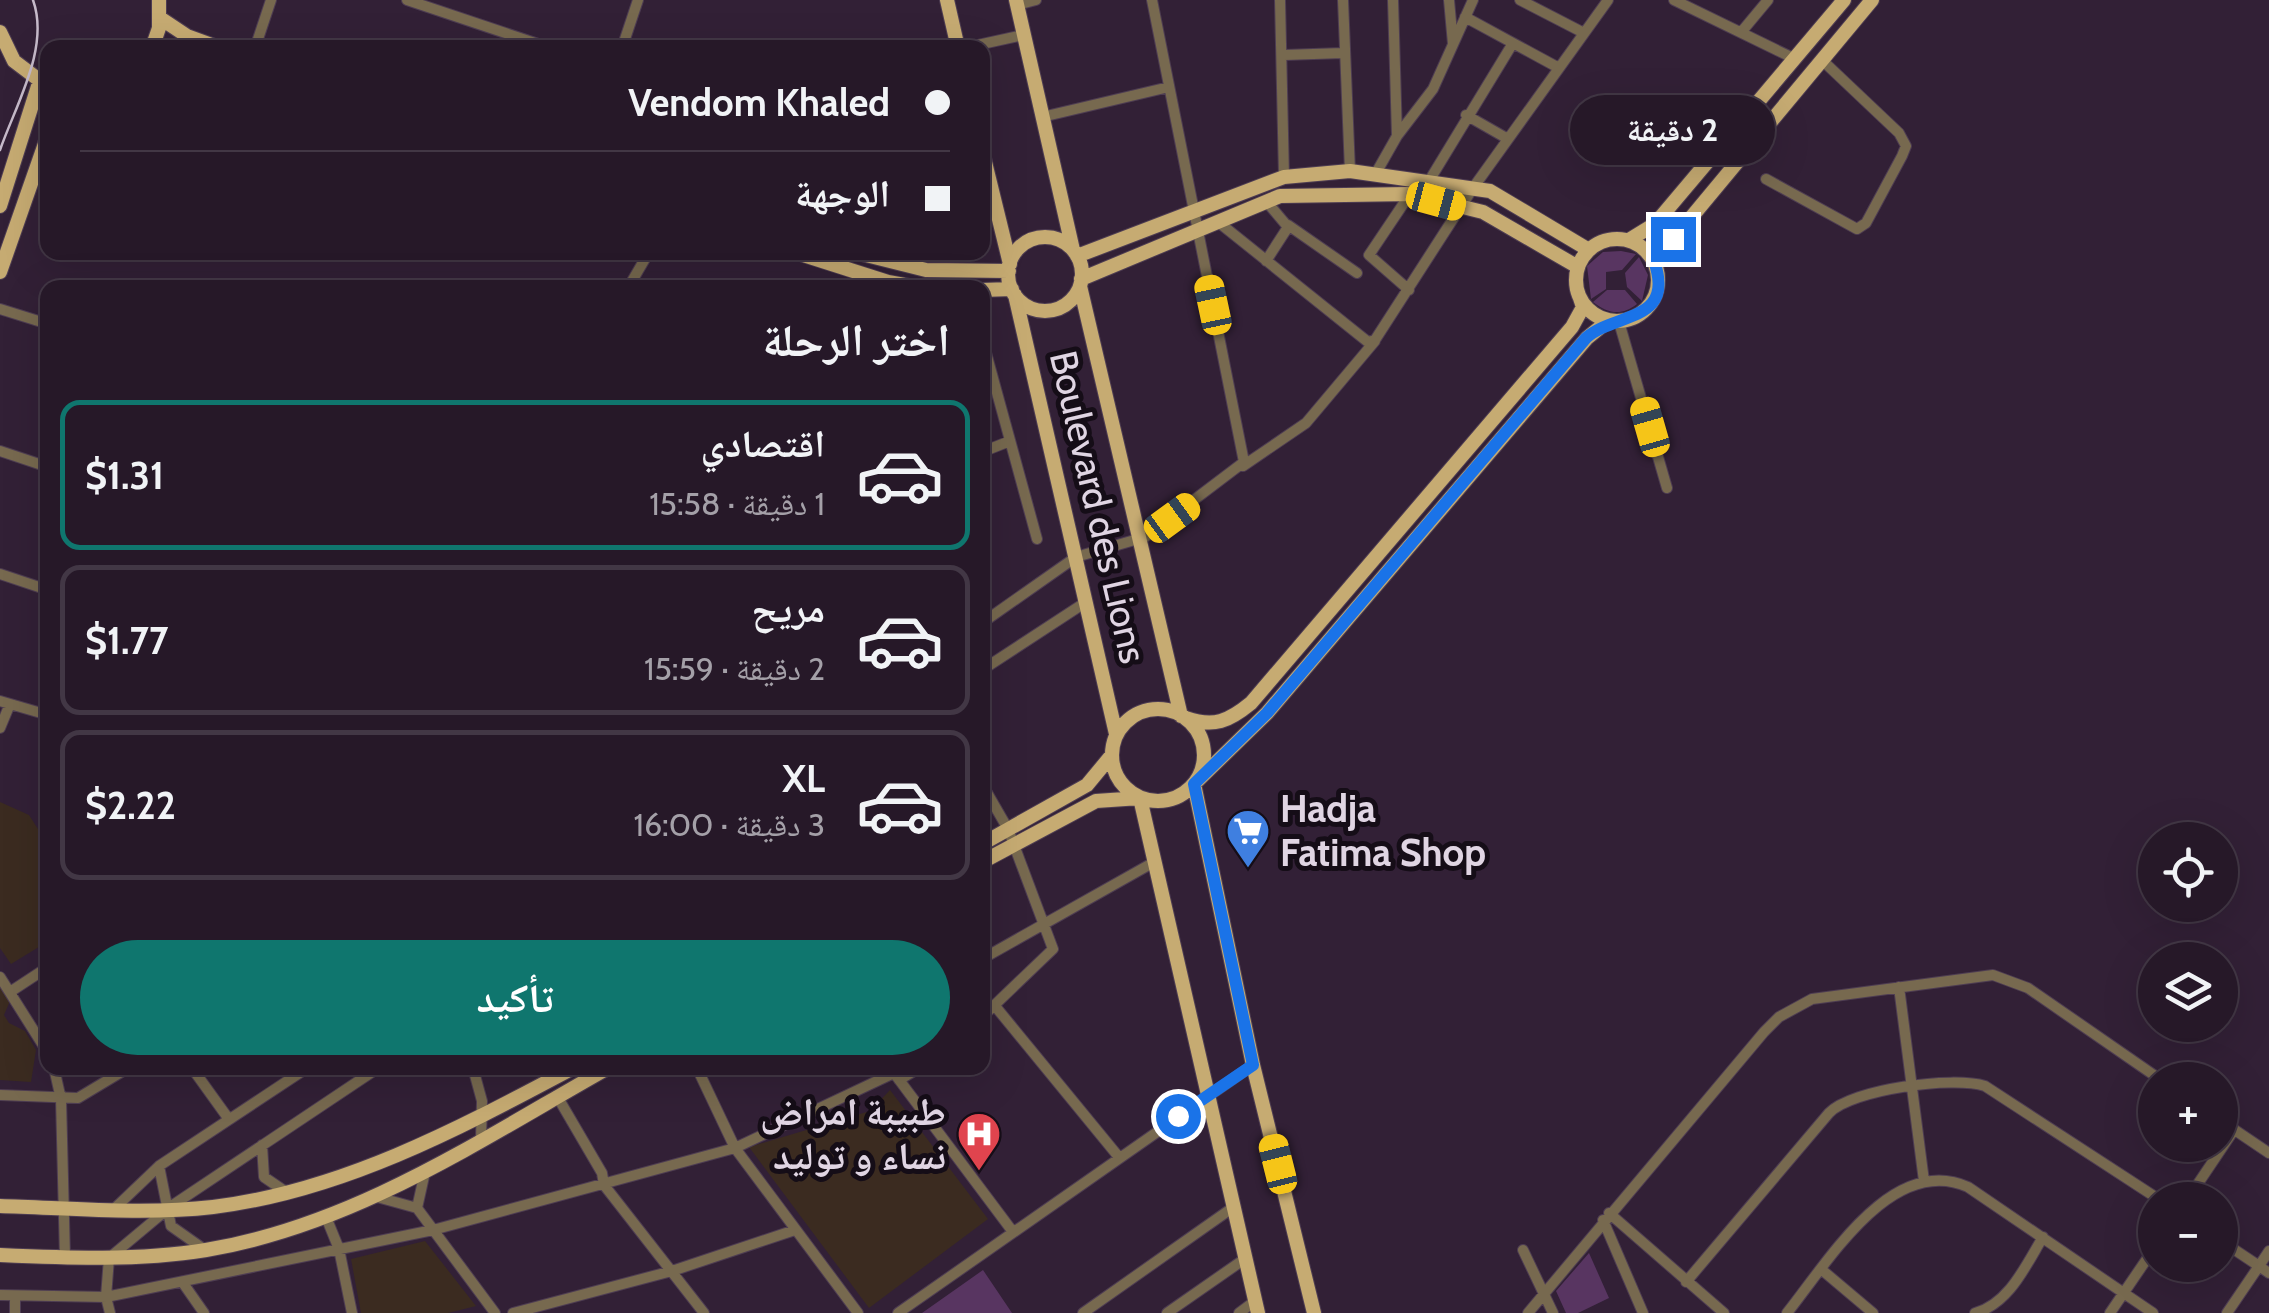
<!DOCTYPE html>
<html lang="ar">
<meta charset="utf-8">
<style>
:root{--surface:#261828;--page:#322534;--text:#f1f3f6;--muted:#a4a0a8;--line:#423745;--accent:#0f766e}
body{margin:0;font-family:Cabin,"Noto Naskh Arabic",sans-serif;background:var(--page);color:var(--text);direction:rtl;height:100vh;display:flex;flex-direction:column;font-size:38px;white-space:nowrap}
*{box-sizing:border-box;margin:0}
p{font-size:32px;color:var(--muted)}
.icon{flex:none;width:55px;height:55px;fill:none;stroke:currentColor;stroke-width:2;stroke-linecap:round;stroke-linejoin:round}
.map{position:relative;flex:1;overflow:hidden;direction:ltr}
.drawer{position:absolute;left:40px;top:280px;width:950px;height:795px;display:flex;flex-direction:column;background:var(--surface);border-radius:20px;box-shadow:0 10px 40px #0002,0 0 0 2px var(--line);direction:rtl}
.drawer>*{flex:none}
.guide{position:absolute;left:40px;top:40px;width:950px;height:220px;border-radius:20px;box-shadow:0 10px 40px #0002,0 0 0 2px var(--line);direction:rtl;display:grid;align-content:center;height:220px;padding:0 40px;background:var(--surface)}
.fabs{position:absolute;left:2138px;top:822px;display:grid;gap:20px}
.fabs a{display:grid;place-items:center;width:100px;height:100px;border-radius:50%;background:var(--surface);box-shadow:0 10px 40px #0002,0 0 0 2px var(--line);font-size:50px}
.end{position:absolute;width:45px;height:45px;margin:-22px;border:12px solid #1a73e8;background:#fff;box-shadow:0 0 0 5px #fff}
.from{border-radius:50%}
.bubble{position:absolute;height:70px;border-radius:35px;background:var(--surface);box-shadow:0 10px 40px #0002,0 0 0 2px var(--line);font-size:32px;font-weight:700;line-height:70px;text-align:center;direction:rtl}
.car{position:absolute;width:30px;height:60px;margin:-30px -15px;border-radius:12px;box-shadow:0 0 8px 2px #0007;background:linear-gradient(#f5c518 24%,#345 0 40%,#f5c518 0 76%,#345 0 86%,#f5c518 0)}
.guide b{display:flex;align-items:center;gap:35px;height:95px;font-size:38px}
.guide b+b{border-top:2px solid var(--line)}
.guide i{width:25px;height:25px;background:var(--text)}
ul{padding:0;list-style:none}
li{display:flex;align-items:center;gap:30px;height:150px;margin:0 20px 15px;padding:0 20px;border:5px solid var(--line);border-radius:20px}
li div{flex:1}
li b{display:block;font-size:38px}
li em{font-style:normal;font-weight:700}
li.on{border-color:var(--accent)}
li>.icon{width:90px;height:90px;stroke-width:1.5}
h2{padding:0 40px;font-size:45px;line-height:120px}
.cta{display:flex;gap:20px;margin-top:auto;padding:20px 40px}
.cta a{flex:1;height:115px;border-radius:60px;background:var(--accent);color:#fff;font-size:40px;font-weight:700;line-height:115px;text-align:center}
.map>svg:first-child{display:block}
.education{fill:#3b2b20}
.green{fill:#583561}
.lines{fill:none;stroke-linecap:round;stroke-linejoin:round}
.minor-casing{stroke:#4e3d52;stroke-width:12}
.major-casing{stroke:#4e3d52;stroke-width:16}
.minor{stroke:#77694f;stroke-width:10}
.major{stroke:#c6ab72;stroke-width:14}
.tram{stroke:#c6baca;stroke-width:2.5}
.route{stroke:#1a73e8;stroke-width:12}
.labels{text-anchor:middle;stroke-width:10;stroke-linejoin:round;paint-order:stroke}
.street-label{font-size:38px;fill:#e0d5e3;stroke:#150d17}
.poi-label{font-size:38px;font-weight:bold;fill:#e0d5e3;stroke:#150d17;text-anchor:start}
</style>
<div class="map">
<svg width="2269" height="1313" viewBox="0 0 2269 1313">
<rect width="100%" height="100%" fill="#322036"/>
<path class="education" d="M0,802L29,815L47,843V942L11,964L0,948Z
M0,987L10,1001L4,1015L9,1023L25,1031L36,1050L31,1082L0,1080Z
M890,1090L988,1219L869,1308L749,1147L870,1111Z
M425,1241L476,1306L448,1313H361L351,1259Z"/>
<path class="green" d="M1621,251L1636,254L1622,270L1606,272V289L1591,299L1587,266L1603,252Z
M1639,257L1648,275L1642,301L1627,287L1625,273Z
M1607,290H1625L1637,304C1622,316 1608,314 1593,302Z
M1589,1253L1609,1298L1578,1313H1566L1556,1291Z
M983,1270L1012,1313H922Z"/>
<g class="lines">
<defs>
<path id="minor" d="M407,0L550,48
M1280,0L1284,177
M1343,0L1350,171
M1393,0L1397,136
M1449,0L1453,44
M1520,0L1584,33
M1674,0L1793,58
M1017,5L1036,0
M1465,17L1559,68
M1743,30L1768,0
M255,48L271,0
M622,48L638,0
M964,48L1023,35
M1284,55L1343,53
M1466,115L1508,139
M1042,117L1169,87
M1376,173L1397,136L1433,89L1473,0
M1766,179L1857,229L1866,223L1902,156L1906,146L1899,133L1823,61
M1429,181L1513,43
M1217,221L1368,342L1375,340L1473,188L1608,0
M1288,225L1357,273
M1266,261L1288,227L1266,201
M628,288L649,252
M1409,290L1369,255L1410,194
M0,309L48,324
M1619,322L1667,488
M982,338L1037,539
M0,451L48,467
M982,452L1010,441
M1243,466L1306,423L1375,341
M0,574L48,590
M982,623L1076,557L1145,537L1244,462L1152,0
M982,650L987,667
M982,670L1086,602
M0,701L48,715
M0,728L10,704
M982,784L1008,829L1053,949L982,1017
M982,959L1156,861
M0,977L48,1053
M1899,987L1924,1181
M10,992L48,967
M995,1006L1118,1156
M54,1068L61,1099L65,1258
M192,1068L228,1118
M473,1068L482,1101L481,1139
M697,1068L735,1148L858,1313
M891,1069L1013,1232
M899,1080L919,1068
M0,1095L78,1098L128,1068
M557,1096L602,1173L604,1185L704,1313
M2220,1120L2269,1153
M262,1145L264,1177L283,1190
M159,1166L171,1226L205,1250
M377,1197L417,1208L425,1172
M2187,1200L2234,1130
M115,1208L159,1166L307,1068
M417,1208L495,1313
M1609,1213L1724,1313
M326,1217L339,1249L352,1313
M1603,1220L1643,1313
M2220,1240L2259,1266L2227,1313
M1523,1250L1553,1313
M2269,1251L2259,1266L2269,1273
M1822,1270L1873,1313
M1686,1282L1829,1113C1852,1089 1953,1076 1985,1086L2160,1200
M183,1283L204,1313
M0,1295L106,1297L433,1230L735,1148L894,1073
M15,1297V1313
M110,1313L106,1297L109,1258L170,1207L378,1068
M513,1313L672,1271L795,1230
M898,1313L1253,1065
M1083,1313L1235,1206
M1167,1313L1246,1258
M1239,1313L1255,1301
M1528,1313L1764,1032L1779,1017L1812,999L1993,975L2028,988L2161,1080
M1787,1313C1828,1262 1892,1153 1968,1187L2153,1313
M1975,1313C2009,1304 2026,1265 2043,1237
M2110,1313L2155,1247"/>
<path id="major" d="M947,0L958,48
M1016,0L1073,250
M160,18L187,36L220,48
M0,32L14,61L47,86
M152,48L159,28V0
M982,150L1010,264
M0,206L39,83
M1008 274a37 37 0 1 1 74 0a37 37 0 1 1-74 0Z
M1576 280a41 41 0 1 1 82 0a41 41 0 1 1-82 0Z
M1629,240L1655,224L1844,0
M794,252L888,282L921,288
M854,252L926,270L1009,271
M1077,256L1284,177L1350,171L1490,191L1589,250
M1655,261L1872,0
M0,272L48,135
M1081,279L1280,196L1410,194L1483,212L1578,267
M1080,286L1181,716
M982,290L1012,289
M1015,295L1116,734
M1112 755a46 46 0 1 1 92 0a46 46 0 1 1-92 0Z
M1186,718C1214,728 1229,721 1251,703L1572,327L1583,307L1580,298
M982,844L1087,785L1111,756
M982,862L1096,801L1140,798L1258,1313
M0,1206C69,1208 144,1215 213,1207C343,1191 460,1128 573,1068
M0,1255C68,1258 138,1261 206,1250C355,1225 480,1140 608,1068
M1314,1313L1253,1065L1194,784L1267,713L1587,338L1608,321"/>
</defs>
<use href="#minor" class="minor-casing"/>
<use href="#major" class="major-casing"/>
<use href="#minor" class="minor"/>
<use href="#major" class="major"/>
<path class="tram" d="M0,150C16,104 50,48 33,0"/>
</g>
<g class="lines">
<path class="route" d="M1178,1116L1253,1065L1194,784L1267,713L1586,338C1615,312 1676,323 1654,261L1673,239"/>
</g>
<defs>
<symbol id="supermarket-pin" viewBox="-11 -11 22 30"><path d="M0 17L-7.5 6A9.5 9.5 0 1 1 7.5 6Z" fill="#3f7fe0" stroke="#150d17"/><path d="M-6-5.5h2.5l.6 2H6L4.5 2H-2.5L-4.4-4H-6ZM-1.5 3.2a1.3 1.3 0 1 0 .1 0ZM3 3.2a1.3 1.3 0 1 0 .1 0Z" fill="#fff"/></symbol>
<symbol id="hospital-pin" viewBox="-11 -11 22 30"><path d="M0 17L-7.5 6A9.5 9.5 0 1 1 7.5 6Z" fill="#e0444e" stroke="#150d17"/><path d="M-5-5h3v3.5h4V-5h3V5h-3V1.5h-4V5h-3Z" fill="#fff"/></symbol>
</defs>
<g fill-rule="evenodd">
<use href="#supermarket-pin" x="1223" y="806" width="50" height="68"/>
<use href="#hospital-pin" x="954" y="1109" width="50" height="68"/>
</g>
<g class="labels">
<g class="street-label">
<text transform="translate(1098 507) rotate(77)" y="13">Boulevard des Lions</text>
</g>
<g class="poi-label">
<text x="1280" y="822">Hadja<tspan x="1280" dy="44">Fatima Shop</tspan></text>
<text x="946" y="1125" text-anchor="end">طبيبة امراض<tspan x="946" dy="44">نساء و توليد</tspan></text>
</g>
</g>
</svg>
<div class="fabs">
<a><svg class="icon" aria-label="locate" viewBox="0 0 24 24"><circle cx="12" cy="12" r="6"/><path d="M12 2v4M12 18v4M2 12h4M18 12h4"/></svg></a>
<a><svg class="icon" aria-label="layers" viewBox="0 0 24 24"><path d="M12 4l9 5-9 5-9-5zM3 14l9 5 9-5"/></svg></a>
<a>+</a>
<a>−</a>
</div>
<i class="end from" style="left:1178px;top:1116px"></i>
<i class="end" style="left:1673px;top:239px"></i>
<div class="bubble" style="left:1570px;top:95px;width:205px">2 دقيقة</div>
<i class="car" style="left:1436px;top:201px;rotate:105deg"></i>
<i class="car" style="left:1213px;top:305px;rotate:348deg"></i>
<i class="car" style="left:1650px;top:427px;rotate:344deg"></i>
<i class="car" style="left:1172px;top:518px;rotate:54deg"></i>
<i class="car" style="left:1278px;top:1164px;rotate:346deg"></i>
<div class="guide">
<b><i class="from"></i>Vendom Khaled</b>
<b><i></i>الوجهة</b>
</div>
<section class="drawer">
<h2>اختر الرحلة</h2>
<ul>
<li class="on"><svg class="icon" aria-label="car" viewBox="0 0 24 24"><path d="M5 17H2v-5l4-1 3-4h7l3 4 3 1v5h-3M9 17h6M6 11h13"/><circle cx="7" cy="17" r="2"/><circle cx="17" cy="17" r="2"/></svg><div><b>اقتصادي</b><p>1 دقيقة · 15:58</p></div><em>$1.31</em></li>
<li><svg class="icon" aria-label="car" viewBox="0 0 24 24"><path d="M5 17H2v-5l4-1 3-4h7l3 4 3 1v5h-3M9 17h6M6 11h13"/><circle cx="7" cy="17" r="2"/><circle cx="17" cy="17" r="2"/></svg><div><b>مريح</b><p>2 دقيقة · 15:59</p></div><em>$1.77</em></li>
<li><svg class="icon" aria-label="car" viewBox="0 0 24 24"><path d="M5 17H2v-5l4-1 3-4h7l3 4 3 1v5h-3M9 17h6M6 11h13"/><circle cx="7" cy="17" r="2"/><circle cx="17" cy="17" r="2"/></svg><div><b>XL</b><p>3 دقيقة · 16:00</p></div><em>$2.22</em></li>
</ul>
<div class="cta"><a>تأكيد</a></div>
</section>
</div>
